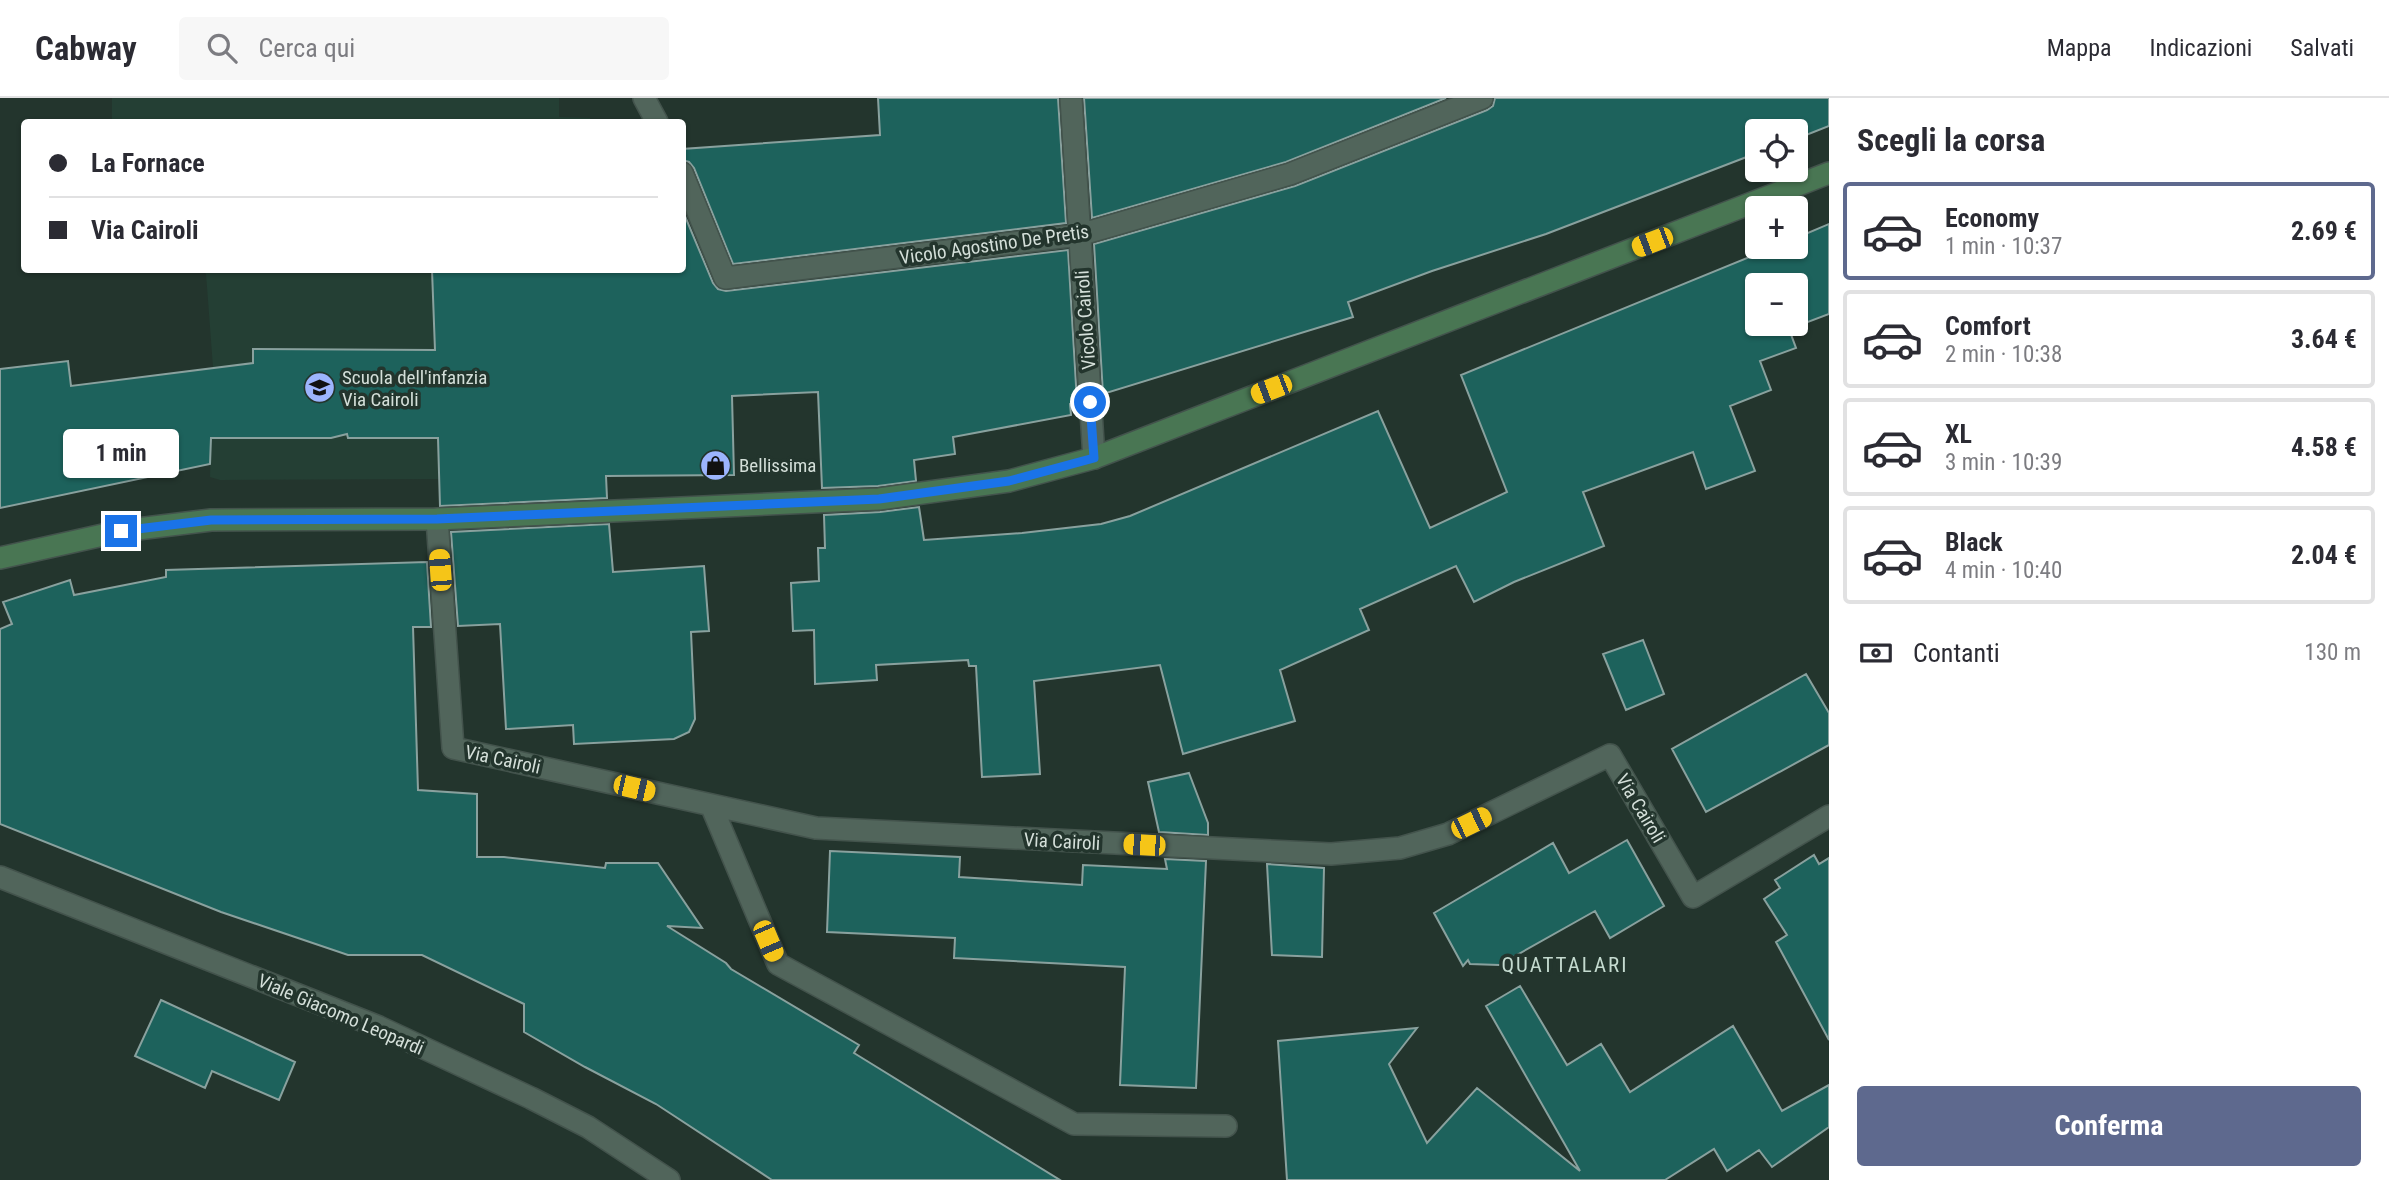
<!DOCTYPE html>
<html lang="it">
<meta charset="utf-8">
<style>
:root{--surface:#fff;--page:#f7f7f7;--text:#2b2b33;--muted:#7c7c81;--line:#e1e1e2;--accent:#5e698e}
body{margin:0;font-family:"Roboto Condensed",sans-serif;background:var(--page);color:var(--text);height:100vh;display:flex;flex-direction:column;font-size:26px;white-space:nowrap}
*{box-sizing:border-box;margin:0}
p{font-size:23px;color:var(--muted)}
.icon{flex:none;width:38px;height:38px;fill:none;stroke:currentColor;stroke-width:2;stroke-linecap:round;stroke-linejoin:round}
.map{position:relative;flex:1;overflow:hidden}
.side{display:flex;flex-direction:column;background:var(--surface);width:560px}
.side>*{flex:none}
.hud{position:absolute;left:21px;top:21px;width:665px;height:154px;border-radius:7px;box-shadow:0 2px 5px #0004;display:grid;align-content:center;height:154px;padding:0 28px;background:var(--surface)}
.fabs{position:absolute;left:1745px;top:21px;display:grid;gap:14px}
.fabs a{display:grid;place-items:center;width:63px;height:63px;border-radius:7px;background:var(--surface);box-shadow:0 2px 5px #0004;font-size:35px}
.end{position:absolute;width:32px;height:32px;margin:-16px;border:9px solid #1a73e8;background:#fff;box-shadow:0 0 0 4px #fff}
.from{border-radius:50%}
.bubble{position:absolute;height:49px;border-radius:7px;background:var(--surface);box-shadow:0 2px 5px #0004;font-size:23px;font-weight:700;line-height:49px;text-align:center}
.car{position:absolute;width:21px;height:42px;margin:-21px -10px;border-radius:9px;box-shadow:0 0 5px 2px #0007;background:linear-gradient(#f5c518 24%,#345 0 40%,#f5c518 0 76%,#345 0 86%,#f5c518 0)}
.hud b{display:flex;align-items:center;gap:24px;height:66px;font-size:26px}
.hud b+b{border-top:2px solid var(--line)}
.hud i{width:18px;height:18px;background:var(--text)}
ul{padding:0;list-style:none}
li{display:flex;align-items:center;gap:21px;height:98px;margin:0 14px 10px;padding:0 14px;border:4px solid var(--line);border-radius:7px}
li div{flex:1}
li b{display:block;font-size:26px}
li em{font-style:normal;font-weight:700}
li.selected{border-color:var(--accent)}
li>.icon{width:63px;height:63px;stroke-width:1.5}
h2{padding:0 28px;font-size:32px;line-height:84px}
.pay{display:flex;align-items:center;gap:18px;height:77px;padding:0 28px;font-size:26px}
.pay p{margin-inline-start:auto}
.cta{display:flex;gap:14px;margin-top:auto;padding:14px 28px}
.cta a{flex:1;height:80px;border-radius:7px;background:var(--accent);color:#fff;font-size:28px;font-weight:700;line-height:80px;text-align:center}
header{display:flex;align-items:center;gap:42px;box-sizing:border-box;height:98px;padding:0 35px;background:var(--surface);border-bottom:2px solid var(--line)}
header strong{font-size:33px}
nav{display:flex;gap:38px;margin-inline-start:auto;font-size:24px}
.search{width:490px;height:63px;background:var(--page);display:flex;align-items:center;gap:18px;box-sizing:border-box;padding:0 24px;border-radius:7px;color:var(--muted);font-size:26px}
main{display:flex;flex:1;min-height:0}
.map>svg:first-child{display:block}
.built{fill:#243f34}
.building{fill:#1d625c;stroke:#89a19e;stroke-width:2;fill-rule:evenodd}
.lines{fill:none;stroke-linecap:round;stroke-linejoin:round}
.street-casing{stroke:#43534c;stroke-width:24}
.secondary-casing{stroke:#43534c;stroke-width:24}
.street{stroke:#51655b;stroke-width:21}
.secondary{stroke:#497653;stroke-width:21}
.route{stroke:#1a73e8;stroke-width:9}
.labels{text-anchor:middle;stroke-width:7;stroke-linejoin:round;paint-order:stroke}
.street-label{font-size:19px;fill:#d4dfd9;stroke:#23352d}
.poi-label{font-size:19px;fill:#d4dfd9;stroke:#23352d;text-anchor:start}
.neighbourhood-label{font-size:21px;letter-spacing:2px;fill:#c4dacf;stroke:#23352d}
</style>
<header>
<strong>Cabway</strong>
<div class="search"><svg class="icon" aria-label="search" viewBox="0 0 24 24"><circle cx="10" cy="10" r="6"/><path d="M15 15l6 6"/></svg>Cerca qui</div>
<nav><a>Mappa</a><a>Indicazioni</a><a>Salvati</a></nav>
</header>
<main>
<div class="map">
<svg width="1829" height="1082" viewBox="0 0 1829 1082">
<rect width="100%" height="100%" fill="#23352d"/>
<path class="built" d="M112,0H559V19L590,20L591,24H112Z
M201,172H432L440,381L220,382L210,379L213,269L206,176Z"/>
<path class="building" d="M878,0H1058L1066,125L733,166L694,70L689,64L682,62V51L880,37Z
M1084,0H1446L1286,64L1092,120Z
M1495,0H1829V28L1796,41V33H1757V55L1546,136L1432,173L1348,204L1353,219L1103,296L1094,146L1295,88L1487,12L1493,8Z
M682,111L713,185L718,191L726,193L1068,152L1077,304L1070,306L1071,317L953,339L955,356L914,362L916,383L878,388L822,390L818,294L732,298L734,377L606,378L607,400L440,408L438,340H348L347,336L331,340H211L210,366L0,410V271L68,263L71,288L253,265V251L435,252L432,172H682Z
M1829,126V216L1789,231L1796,250L1760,263L1771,292L1730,308L1755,373L1706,391L1693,354L1583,394L1604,448L1514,484L1474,504L1456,468L1360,511L1369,532L1280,572L1295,623L1183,656L1160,567L1034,583L1040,676L982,679L976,568H969L968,562L876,567L877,582L815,586L814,532L793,533L791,485L819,483L818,450H825L824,417L880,414L919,409L924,442L1022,435L1101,426L1130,418L1378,313L1430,430L1507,394L1461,277L1774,149H1796V140ZM1757,187H1796V226H1757Z
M609,426L613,474L704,468L709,533L691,534L695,621L689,634L674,641L574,646L573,627L506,631L500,526L458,528L451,434Z
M427,464L431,529H413L418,692L477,696V759H504L605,770L606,765H658L702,830L667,828L726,865L731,871L859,947L854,955L1060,1082H772L656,1006L585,969L524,934V906L422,857H348L221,814L0,726V531L12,526L3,504L70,482L74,497L166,479V472Z
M1643,542L1664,596L1626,612L1603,556Z
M1806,576L1829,615V647L1706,714L1672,651Z
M1189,675L1208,725V737L1159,734L1148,684Z
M1627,742L1664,808L1610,840L1595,813L1499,867L1470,866L1468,862L1463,868L1434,815L1553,745L1569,775Z
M830,753L960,759L959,779L1082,787L1083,767L1167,771L1165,761L1206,763L1196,990L1120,987L1125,869L954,860L955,840L827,834Z
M1814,757L1819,766L1829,760V942L1776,844L1787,837L1764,801L1780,790L1775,782Z
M1267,766L1324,770L1322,859L1272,857Z
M1520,888L1567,967L1601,946L1630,994L1733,928L1782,1013L1829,987V1029L1772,1069L1759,1052L1727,1073L1714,1051L1665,1082H1287L1278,943L1417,930L1389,966L1427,1045L1477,990L1580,1073L1486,908Z
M161,902L295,964L279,1002L212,973L205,990L135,958Z"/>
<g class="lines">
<defs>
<path id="street" d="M644,0L657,24
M1071,0L1094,360
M682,75L725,180L1079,137L1290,76L1482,0
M437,421L453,650L816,730L1331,756L1400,750L1448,736L1610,657L1693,799L1829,718
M711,707L778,866L1074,1026L1226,1028
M0,779L379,929L531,1000L588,1029L669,1082"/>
<path id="secondary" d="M0,460L121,433L211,422L437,421L879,401L1009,383L1094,360L1829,75"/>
</defs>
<use href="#street" class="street-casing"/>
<use href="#secondary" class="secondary-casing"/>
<use href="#street" class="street"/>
<use href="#secondary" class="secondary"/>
</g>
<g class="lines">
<path class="route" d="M121,433L211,422L437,421L879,401L1009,383L1094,360L1090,304"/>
</g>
<defs>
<symbol id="school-disc" viewBox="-11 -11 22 22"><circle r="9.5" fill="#9cb4fd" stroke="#23352d"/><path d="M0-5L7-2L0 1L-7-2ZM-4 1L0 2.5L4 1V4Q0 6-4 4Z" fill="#111"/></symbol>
<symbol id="shop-disc" viewBox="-11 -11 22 22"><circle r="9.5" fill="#9cb4fd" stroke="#23352d"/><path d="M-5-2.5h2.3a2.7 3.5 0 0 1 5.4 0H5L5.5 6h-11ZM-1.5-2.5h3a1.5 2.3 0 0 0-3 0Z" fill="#111"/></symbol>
</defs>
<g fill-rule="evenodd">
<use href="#school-disc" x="302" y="272" width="35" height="35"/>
<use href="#shop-disc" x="698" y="350" width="35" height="35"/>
</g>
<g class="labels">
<g class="street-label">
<text transform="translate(994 146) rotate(-8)" y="7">Vicolo Agostino De Pretis</text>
<text transform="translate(1085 222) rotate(-94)" y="7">Vicolo Cairoli</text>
<text transform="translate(503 661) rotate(12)" y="7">Via Cairoli</text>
<text transform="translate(1641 710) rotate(59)" y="7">Via Cairoli</text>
<text transform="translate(1062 743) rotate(3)" y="7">Via Cairoli</text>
<text transform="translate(341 916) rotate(23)" y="7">Viale Giacomo Leopardi</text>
</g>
<g class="poi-label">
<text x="342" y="286">Scuola dell'infanzia<tspan x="342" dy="22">Via Cairoli</tspan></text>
<text x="739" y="374">Bellissima</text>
</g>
<g class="neighbourhood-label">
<text x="1565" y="874">QUATTALARI</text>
</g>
</g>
</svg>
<div class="fabs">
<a><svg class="icon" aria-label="locate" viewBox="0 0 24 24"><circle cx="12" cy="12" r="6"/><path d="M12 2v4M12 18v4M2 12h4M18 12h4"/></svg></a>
<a>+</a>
<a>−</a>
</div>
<i class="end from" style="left:1090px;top:304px"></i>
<i class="end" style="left:121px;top:433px"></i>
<div class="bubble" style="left:63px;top:331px;width:116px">1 min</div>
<i class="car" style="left:1652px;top:144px;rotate:249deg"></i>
<i class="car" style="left:1271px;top:291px;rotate:249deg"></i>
<i class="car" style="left:440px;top:472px;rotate:356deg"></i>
<i class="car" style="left:634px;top:690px;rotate:103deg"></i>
<i class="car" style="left:1471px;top:725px;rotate:64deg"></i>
<i class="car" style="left:1144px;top:747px;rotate:273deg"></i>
<i class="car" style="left:768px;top:843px;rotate:157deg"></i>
<div class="hud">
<b><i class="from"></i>La Fornace</b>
<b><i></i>Via Cairoli</b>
</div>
</div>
<section class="side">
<h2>Scegli la corsa</h2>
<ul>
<li class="selected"><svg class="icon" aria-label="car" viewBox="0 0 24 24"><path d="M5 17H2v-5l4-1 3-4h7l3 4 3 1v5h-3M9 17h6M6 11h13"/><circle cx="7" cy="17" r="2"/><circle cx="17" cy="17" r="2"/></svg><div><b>Economy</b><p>1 min · 10:37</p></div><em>2.69 €</em></li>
<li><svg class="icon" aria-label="car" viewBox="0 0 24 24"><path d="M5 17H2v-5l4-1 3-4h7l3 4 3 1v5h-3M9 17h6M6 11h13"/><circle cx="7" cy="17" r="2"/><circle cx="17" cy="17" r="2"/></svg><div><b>Comfort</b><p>2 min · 10:38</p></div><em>3.64 €</em></li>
<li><svg class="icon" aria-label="car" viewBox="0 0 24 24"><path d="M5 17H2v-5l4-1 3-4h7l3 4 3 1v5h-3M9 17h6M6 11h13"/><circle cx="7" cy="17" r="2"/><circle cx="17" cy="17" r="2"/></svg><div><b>XL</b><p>3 min · 10:39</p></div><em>4.58 €</em></li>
<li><svg class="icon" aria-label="car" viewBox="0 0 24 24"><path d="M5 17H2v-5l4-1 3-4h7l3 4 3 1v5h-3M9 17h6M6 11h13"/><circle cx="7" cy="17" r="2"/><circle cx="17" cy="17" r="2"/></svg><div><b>Black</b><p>4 min · 10:40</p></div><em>2.04 €</em></li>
</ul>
<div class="pay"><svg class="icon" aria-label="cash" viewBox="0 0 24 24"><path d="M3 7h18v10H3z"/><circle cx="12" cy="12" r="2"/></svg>Contanti<p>130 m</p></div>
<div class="cta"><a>Conferma</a></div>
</section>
</main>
